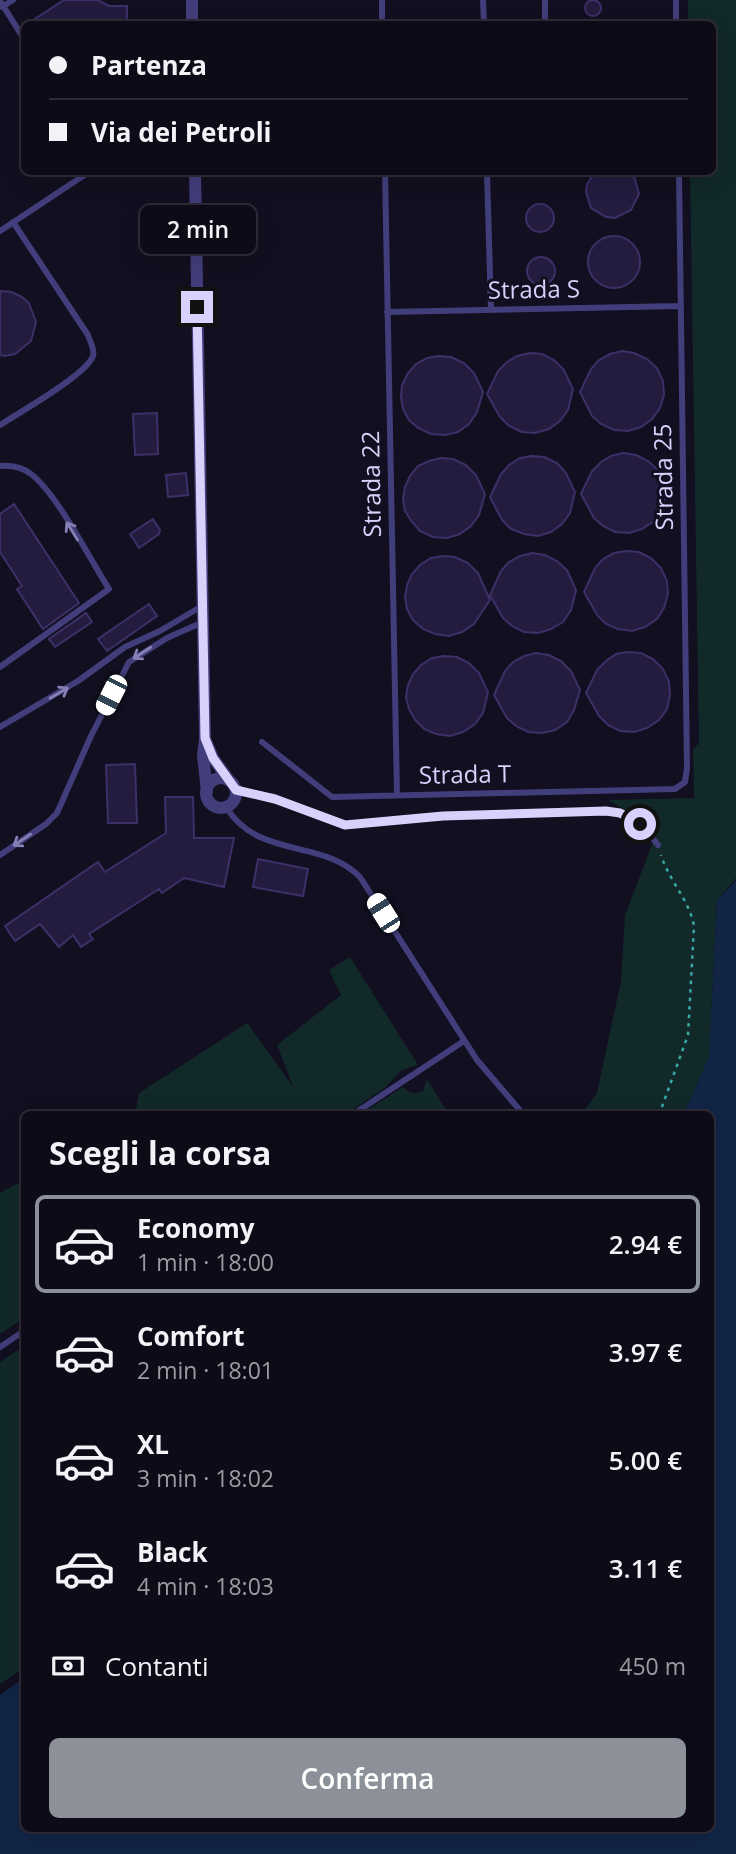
<!DOCTYPE html>
<html lang="it">
<meta charset="utf-8">
<style>
:root{--surface:#0e0b18;--page:#171421;--text:#f1f3f6;--muted:#9b9ba2;--line:#2e2b37;--accent:#8c9099}
body{margin:0;font-family:"Open Sans",sans-serif;background:var(--page);color:var(--text);height:100vh;display:flex;flex-direction:column;font-size:26px;white-space:nowrap}
*{box-sizing:border-box;margin:0}
p{font-size:23px;color:var(--muted)}
.icon{flex:none;width:38px;height:38px;fill:none;stroke:currentColor;stroke-width:2;stroke-linecap:round;stroke-linejoin:round}
.map{position:relative;flex:1;overflow:hidden}
.sheet{position:absolute;left:21px;top:1111px;width:693px;height:721px;display:flex;flex-direction:column;background:var(--surface);border-radius:10px;box-shadow:0 7px 28px #0002,0 0 0 2px var(--line)}
.sheet>*{flex:none}
.hud{position:absolute;left:21px;top:21px;width:695px;height:154px;border-radius:10px;box-shadow:0 7px 28px #0002,0 0 0 2px var(--line);display:grid;align-content:center;height:154px;padding:0 28px;background:var(--surface)}
.end{position:absolute;width:32px;height:32px;margin:-16px;border:9px solid #d7d1fb;background:#111;box-shadow:0 0 0 4px #111}
.from{border-radius:50%}
.bubble{position:absolute;height:49px;border-radius:10px;background:var(--surface);box-shadow:0 7px 28px #0002,0 0 0 2px var(--line);font-size:23px;font-weight:600;line-height:49px;text-align:center}
.car{position:absolute;width:21px;height:42px;margin:-21px -10px;border-radius:9px;box-shadow:0 0 5px 2px #0007;background:linear-gradient(#fff 24%,#345 0 40%,#fff 0 76%,#345 0 86%,#fff 0)}
.hud b{display:flex;align-items:center;gap:24px;height:66px;font-size:26px}
.hud b+b{border-top:2px solid var(--line)}
.hud i{width:18px;height:18px;background:var(--text)}
ul{padding:0;list-style:none}
li{display:flex;align-items:center;gap:21px;height:98px;margin:0 14px 10px;padding:0 14px;border:4px solid transparent;border-radius:10px}
li div{flex:1}
li b{display:block;font-size:26px}
li em{font-style:normal;font-weight:600}
li.active{border-color:var(--accent)}
li>.icon{width:63px;height:63px;stroke-width:1.5}
h2{padding:0 28px;font-size:32px;line-height:84px}
.pay{display:flex;align-items:center;gap:18px;height:77px;padding:0 28px;font-size:26px}
.pay p{margin-inline-start:auto}
.button{display:flex;gap:14px;margin-top:auto;padding:14px 28px}
.button a{flex:1;height:80px;border-radius:10px;background:var(--accent);color:#fff;font-size:28px;font-weight:600;line-height:80px;text-align:center}
.map>svg:first-child{display:block}
.green{fill:#122929}
.water{fill:#122545}
.building{fill:#241c3f;stroke:#3d3069;stroke-width:2}
.lines{fill:none;stroke-linecap:round;stroke-linejoin:round}
.path{stroke:#38a9a5;stroke-width:2.5;stroke-dasharray:3.5 5;stroke-linecap:butt}
.lane{stroke:#423e7b;stroke-width:6}
.street{stroke:#423e7b;stroke-width:12}
.oneway{stroke:#8580b5}
.route{stroke:#d7d1fb;stroke-width:9}
.labels{text-anchor:middle;stroke-width:6;stroke-linejoin:round;paint-order:stroke}
.street-label{font-size:24px;fill:#d7d1fb;stroke:#120f20}
</style>
<div class="map">
<svg width="736" height="1854" viewBox="0 0 736 1854">
<rect width="100%" height="100%" fill="#120f20"/>
<path class="green" d="M688,0H736V878L717,901L709,1057L683,1115H581L597,1093L621,981L625,915L658,829L608,800L694,798L693,749L699,743L690,172H712V24H688Z
M350,957L418,1065L402,1070L386,1087L345,1115H135L139,1093L247,1023L294,1088L277,1045L341,995L329,970Z
M427,1079L449,1115H359L403,1087C409,1094 415,1095 423,1091Z
M24,1180V1318L0,1334V1193Z
M24,1346V1668L0,1684V1362Z"/>
<path class="water" d="M736,880V1854H0V1695L24,1678V1829H710V1115H683L709,1057L717,901Z"/>
<path class="building" d="M64,0H98L109,6H127V24H27Z
M585 8a8 8 0 1 1 16 0a8 8 0 1 1-16 0Z
M595,172H630L634,176L639,194L631,210L615,218L606,217L591,208L586,192L587,184Z
M526 218a14 14 0 1 1 28 0a14 14 0 1 1-28 0Z
M588 262a26 26 0 1 1 52 0a26 26 0 1 1-52 0Z
M527 271a14 14 0 1 1 28 0a14 14 0 1 1-28 0Z
M0,291L12,292L22,297L29,303L36,322L31,341L15,354L5,356L0,355Z
M622,351L634,353L647,359L657,368L663,381L664,395L660,408L652,419L641,427L628,431L614,430L601,424L592,416L580,392L591,369L599,360L610,354Z
M530,353L542,354L554,360L564,370L573,389L568,410L560,421L549,429L535,433L522,432L509,426L500,417L487,394L498,371L507,362L517,356Z
M439,356L451,357L464,363L474,373L483,392L477,412L469,424L458,432L445,435L431,434L418,428L409,420L403,409L401,397L402,385L408,373L416,364L427,358Z
M157,413L158,454L135,455L133,414Z
M623,453L636,455L648,461L658,470L664,483L665,497L662,510L654,521L642,529L629,533L615,532L603,526L594,518L581,494L592,471L601,462L611,456Z
M532,456L544,457L557,463L566,473L575,492L570,513L562,524L551,532L538,536L524,534L511,529L502,520L490,497L501,474L509,465L520,458Z
M441,458L453,459L466,465L476,475L485,494L479,515L471,526L460,534L447,538L433,537L420,531L412,522L405,511L403,499L405,487L410,476L418,466L429,461Z
M186,473L188,495L168,497L166,475Z
M14,504L79,603L43,629L17,589L22,586L0,552V514Z
M153,519L160,530L159,534L139,548L130,534Z
M626,551L639,552L651,558L661,568L667,581L668,594L664,608L657,619L645,627L632,631L618,629L606,624L597,615L584,592L595,568L603,559L614,553Z
M532,553L545,555L557,561L567,570L576,590L571,610L563,622L551,629L538,633L524,632L512,626L503,618L490,595L501,571L509,562L520,556Z
M443,556L455,557L468,563L478,573L490,600L474,624L462,632L449,636L435,634L423,629L413,620L407,609L405,597L407,585L412,574L420,565L431,558Z
M149,604L157,616L107,651L98,639Z
M86,613L92,622L55,647L49,639Z
M628,652L641,653L653,659L663,669L669,682L670,695L667,709L659,720L647,728L634,732L620,731L608,725L599,716L586,693L597,670L606,661L616,654Z
M536,653L549,655L561,661L571,671L580,690L574,710L567,722L555,730L542,733L528,732L516,726L507,718L494,695L505,671L513,662L524,656Z
M444,656L457,657L469,663L479,673L488,692L483,713L475,724L463,732L450,736L436,734L424,729L415,720L409,709L406,697L408,685L413,674L421,665L432,658Z
M135,764L137,823H108L106,765Z
M165,797H193L194,838H234L224,887L184,878L162,893L159,889L89,934L93,939L81,947L73,935L59,947L40,924L15,941L5,926L98,862L105,872L166,833Z
M258,859L308,869L303,896L253,887Z"/>
<g class="lines">
<path class="path" d="M659,1115L688,1035L694,926C689,899 669,881 661,855"/>
<path class="lane" d="M382,0V24
M483,0L484,24
M545,0V24
M676,0V24
M0,1L24,39
M2,7L13,0
M385,172L397,795
M487,172L491,310
M0,231L89,172
M387,312L680,306
M0,425C19,413 87,374 93,356C95,349 90,342 88,335L13,222
M0,466C12,465 22,467 31,474C58,495 89,558 109,589L0,667
M0,727L78,681L125,647L160,631L202,606
M262,742L332,797L675,789L685,782L687,768L679,172
M236,791L275,799L345,825L443,816L554,812L620,813L641,824L658,845
M226,807C259,860 322,838 360,877L477,1060L524,1115
M0,855L46,824L57,813L91,736L129,662L167,638L203,622
M352,1115L464,1041
M0,1347L24,1331"/>
<path class="street" d="M192,0V24
M195,172L205,738L203,756L207,791
M205,739L213,758L228,779
M206 793a15 15 0 1 1 30 0a15 15 0 1 1-30 0Z"/>
</g>
<defs><path id="oneway-shaft" d="M-6 0H5M1.5-3L5.5 0L1.5 3" fill="none" stroke-width="1.6" stroke-linecap="round" stroke-linejoin="round" transform="scale(1.75)"/></defs>
<g class="oneway">
<use href="#oneway-shaft" transform="translate(72 531) rotate(-122)"/>
<use href="#oneway-shaft" transform="translate(142 653) rotate(147)"/>
<use href="#oneway-shaft" transform="translate(59 693) rotate(-30)"/>
<use href="#oneway-shaft" transform="translate(22 840) rotate(146)"/>
</g>
<g class="lines">
<path class="route" d="M197,307L205,738L213,758L236,790L275,799L345,825L443,816L606,811L620,813L640,824"/>
</g>
<g class="labels">
<g class="street-label">
<text transform="translate(534 290) rotate(-1)" y="8">Strada S</text>
<text transform="translate(664 477) rotate(-91)" y="8">Strada 25</text>
<text transform="translate(372 484) rotate(-91)" y="8">Strada 22</text>
<text transform="translate(465 775) rotate(-1)" y="8">Strada T</text>
</g>
</g>
</svg>
<i class="end from" style="left:640px;top:824px"></i>
<i class="end" style="left:197px;top:307px"></i>
<div class="bubble" style="left:140px;top:205px;width:116px">2 min</div>
<i class="car" style="left:111px;top:695px;rotate:207deg"></i>
<i class="car" style="left:383px;top:913px;rotate:328deg"></i>
<div class="hud">
<b><i class="from"></i>Partenza</b>
<b><i></i>Via dei Petroli</b>
</div>
<section class="sheet">
<h2>Scegli la corsa</h2>
<ul>
<li class="active"><svg class="icon" aria-label="car" viewBox="0 0 24 24"><path d="M5 17H2v-5l4-1 3-4h7l3 4 3 1v5h-3M9 17h6M6 11h13"/><circle cx="7" cy="17" r="2"/><circle cx="17" cy="17" r="2"/></svg><div><b>Economy</b><p>1 min · 18:00</p></div><em>2.94 €</em></li>
<li><svg class="icon" aria-label="car" viewBox="0 0 24 24"><path d="M5 17H2v-5l4-1 3-4h7l3 4 3 1v5h-3M9 17h6M6 11h13"/><circle cx="7" cy="17" r="2"/><circle cx="17" cy="17" r="2"/></svg><div><b>Comfort</b><p>2 min · 18:01</p></div><em>3.97 €</em></li>
<li><svg class="icon" aria-label="car" viewBox="0 0 24 24"><path d="M5 17H2v-5l4-1 3-4h7l3 4 3 1v5h-3M9 17h6M6 11h13"/><circle cx="7" cy="17" r="2"/><circle cx="17" cy="17" r="2"/></svg><div><b>XL</b><p>3 min · 18:02</p></div><em>5.00 €</em></li>
<li><svg class="icon" aria-label="car" viewBox="0 0 24 24"><path d="M5 17H2v-5l4-1 3-4h7l3 4 3 1v5h-3M9 17h6M6 11h13"/><circle cx="7" cy="17" r="2"/><circle cx="17" cy="17" r="2"/></svg><div><b>Black</b><p>4 min · 18:03</p></div><em>3.11 €</em></li>
</ul>
<div class="pay"><svg class="icon" aria-label="cash" viewBox="0 0 24 24"><path d="M3 7h18v10H3z"/><circle cx="12" cy="12" r="2"/></svg>Contanti<p>450 m</p></div>
<div class="button"><a>Conferma</a></div>
</section>
</div>
